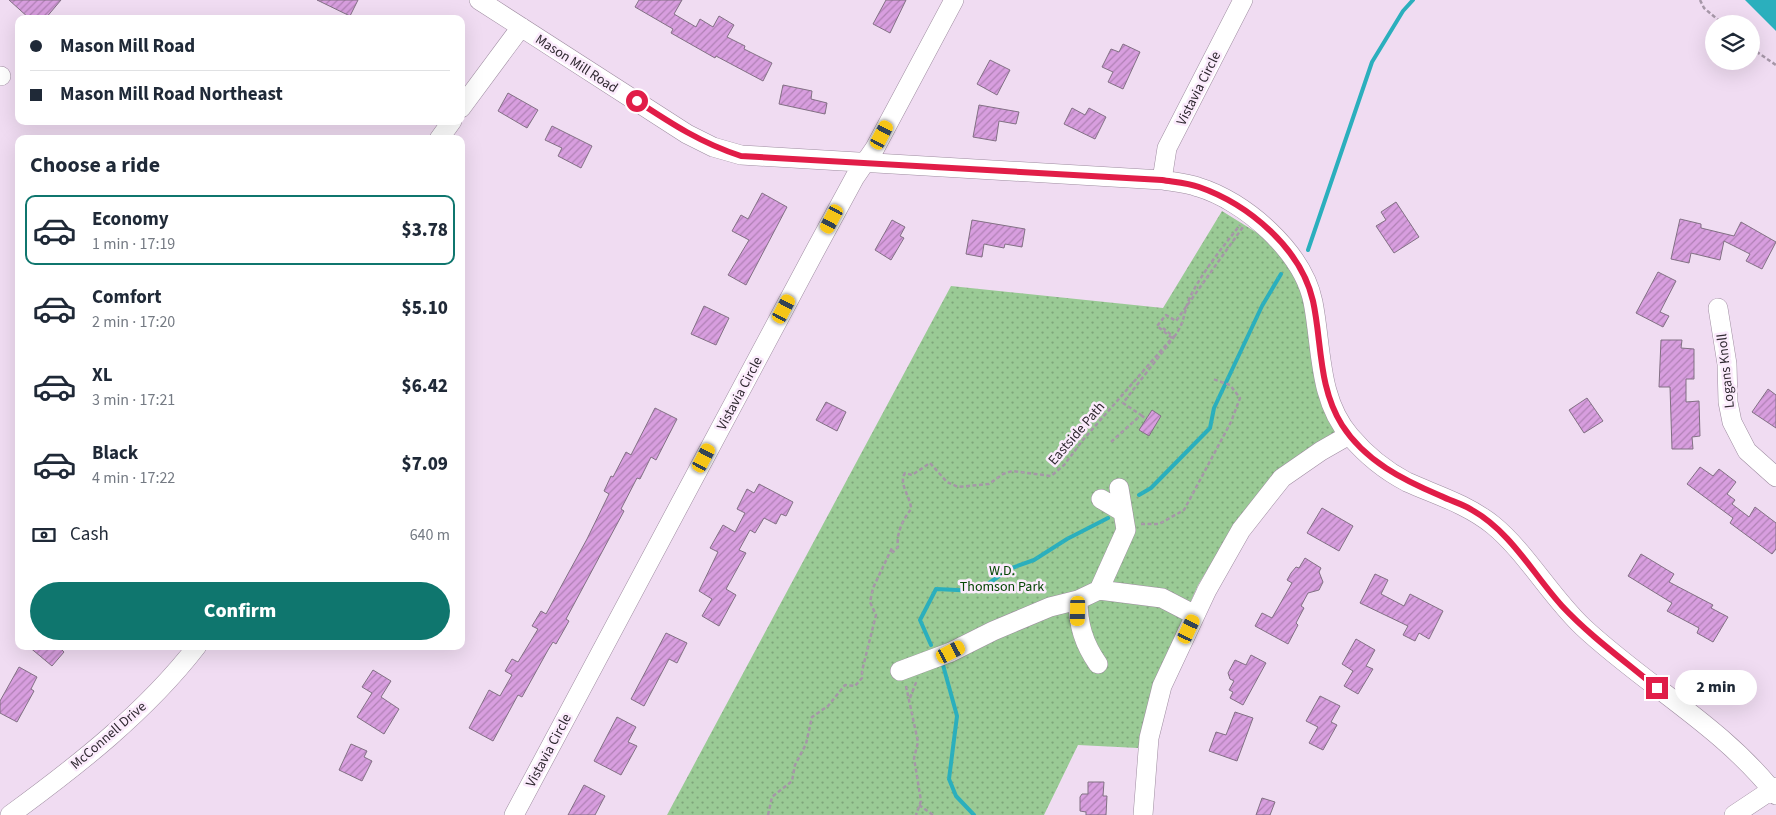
<!DOCTYPE html>
<meta charset="utf-8">
<style>
:root{--surface:#fff;--page:#f2f2f3;--text:#1f2937;--muted:#747a83;--line:#e0e1e3;--accent:#0f766e}
body{margin:0;font-family:"Source Sans 3",sans-serif;background:var(--page);color:var(--text);height:100vh;display:flex;flex-direction:column;font-size:19px;white-space:nowrap}
*{box-sizing:border-box;margin:0}
p{font-size:16px;color:var(--muted)}
.icon{flex:none;width:28px;height:28px;fill:none;stroke:currentColor;stroke-width:2;stroke-linecap:round;stroke-linejoin:round}
.map{position:relative;flex:1;overflow:hidden}
.sheet{position:absolute;left:15px;top:135px;width:450px;height:515px;display:flex;flex-direction:column;background:var(--surface);border-radius:10px;box-shadow:0 5px 20px #0002}
.sheet>*{flex:none}
.top-card{position:absolute;left:15px;top:15px;width:450px;height:110px;border-radius:10px;box-shadow:0 5px 20px #0002;display:grid;align-content:center;height:110px;padding:0 15px;background:var(--surface)}
.fabs{position:absolute;left:1705px;top:15px;display:grid;gap:10px}
.fabs a{display:grid;place-items:center;width:55px;height:55px;border-radius:50%;background:var(--surface);box-shadow:0 5px 20px #0002;font-size:25px}
.end{position:absolute;width:22px;height:22px;margin:-11px;border:6px solid #e11d48;background:#fff;box-shadow:0 0 0 2px #fff}
.from{border-radius:50%}
.bubble{position:absolute;height:35px;border-radius:18px;background:var(--surface);box-shadow:0 5px 20px #0002;font-size:16px;font-weight:800;line-height:35px;text-align:center}
.car{position:absolute;width:15px;height:30px;margin:-15px -8px;border-radius:6px;box-shadow:0 0 4px 1px #0007;background:linear-gradient(#f5c518 24%,#345 0 40%,#f5c518 0 76%,#345 0 86%,#f5c518 0)}
.top-card b{display:flex;align-items:center;gap:18px;height:48px;font-size:19px}
.top-card b+b{border-top:1px solid var(--line)}
.top-card i{width:12px;height:12px;background:var(--text)}
ul{padding:0;list-style:none}
li{display:flex;align-items:center;gap:15px;height:70px;margin:0 10px 8px;padding:0 5px;border:2px solid transparent;border-radius:10px}
li div{flex:1}
li b{display:block;font-size:19px}
li em{font-style:normal;font-weight:800}
li.active{border-color:var(--accent)}
li>.icon{width:45px;height:45px;stroke-width:1.5}
h2{padding:0 15px;font-size:22px;line-height:60px}
.pay{display:flex;align-items:center;gap:12px;height:55px;padding:0 15px;font-size:19px}
.pay p{margin-inline-start:auto}
.cta{display:flex;gap:10px;margin-top:auto;padding:10px 15px}
.cta a{flex:1;height:58px;border-radius:30px;background:var(--accent);color:#fff;font-size:20px;font-weight:800;line-height:58px;text-align:center}
.map>svg:first-child{display:block}
.park{fill:url(#park-dots)}
.water{fill:#2bafbd}
.lines{fill:none;stroke-linecap:round;stroke-linejoin:round}
.stream{stroke:#2bafbd;stroke-width:4}
.building{fill:url(#building-hatch);stroke:#827084}
.minor-casing{stroke:#9e8ca0;stroke-width:20}
.path{stroke:#a697a8;stroke-width:2.5;stroke-dasharray:4 2.5;stroke-linecap:butt}
.minor{stroke:#fff;stroke-width:19}
.route{stroke:#e11d48;stroke-width:6}
.labels{text-anchor:middle;stroke-width:5;stroke-linejoin:round;paint-order:stroke}
.street-label{font-size:14px;fill:#2f2830;stroke:#fbebfc}
.park-label{font-size:14px;fill:#054604;stroke:#fbebfc}
</style>
<div class="map">
<svg width="1776" height="815" viewBox="0 0 1776 815">
<defs>
<pattern id="park-dots" width="8" height="8" patternUnits="userSpaceOnUse" patternTransform="scale(1.25)"><rect width="8" height="8" fill="#9aca95"/><path d="M2 2h.1M6 6h.1" fill="none" stroke="#7ea47a" stroke-width="1.8" stroke-linecap="round"/></pattern>
<pattern id="building-hatch" width="6" height="6" patternUnits="userSpaceOnUse" patternTransform="scale(1.25)"><rect width="6" height="6" fill="#d89edf"/><path d="M-1 1l2-2M0 6l6-6M5 7l2-2" fill="none" stroke="#b081b5"/></pattern>
</defs>
<rect width="100%" height="100%" fill="#f0dcf2"/>
<path class="park" d="M1222,211L1267,239L1293,269L1305,303L1338,431L1235,525L1198,585L1156,680L1138,748L1078,745L1044,815H667L951,286L1163,308Z"/>
<path class="water" d="M1745,0H1776V31Z"/>
<g class="lines">
<path class="stream" d="M1308,250L1372,62L1403,11L1413,0
M1139,495L1151,488L1210,428L1214,408L1262,306L1281,274
M931,645L920,620L936,589L978,591L1009,569L1034,560L1067,539L1108,518
M943,665L957,716L949,779L956,796L974,815"/>
</g>
<path class="building" d="M9,0H61L45,19H30Z
M317,0H358L350,16Z
M639,0H682L674,14L696,27L700,19L713,27L719,16L734,25L727,37L745,46L744,49L772,63L763,81L716,56L715,58L671,33L673,29L635,7Z
M886,0H906L890,33L873,24Z
M1123,44L1140,52L1123,89L1108,82L1113,72L1102,67L1111,49L1119,52Z
M990,60L1010,70L997,95L977,84Z
M783,85L812,91L811,99L827,103L825,114L779,104Z
M508,93L538,110L527,128L498,111Z
M979,105L1019,112L1016,124L999,121L996,141L973,137Z
M1072,108L1085,115L1089,108L1106,117L1095,139L1064,124Z
M552,126L592,146L581,168L558,156L562,148L545,140Z
M762,193L787,207L746,285L728,275L749,240L732,231L741,215L748,219Z
M1396,202L1419,237L1394,253L1376,226L1386,220L1381,212Z
M1680,219L1701,224V228L1734,236L1741,222L1776,242L1762,269L1746,261L1750,254L1724,241L1720,260L1691,253L1689,263L1671,259Z
M892,220L905,227L900,236L904,238L891,260L875,250Z
M972,220L1025,229L1022,247L1005,244L1004,248L984,244L982,257L966,254Z
M1658,272L1676,281L1660,312L1669,316L1663,327L1636,313Z
M704,306L729,318L716,345L691,334Z
M1661,340H1682L1681,348L1694,349V379H1686V402L1699,401L1700,436L1692,437L1693,449H1672L1670,387H1659Z
M1768,389L1776,395V428L1752,412Z
M1587,398L1603,421L1584,433L1569,410Z
M826,402L846,412L837,431L816,420Z
M655,408L677,419L656,460L651,457L640,479L637,478L621,509L624,511L566,619L569,621L556,644L553,642L548,650L522,697L518,695L493,741L469,728L489,690L500,696L512,675L505,671L512,659L518,662L538,629L532,626L541,611L546,614L587,539L609,494L604,491L611,476L613,477L626,452L631,455Z
M1152,410L1161,416L1149,436L1139,430Z
M1700,467L1713,476L1719,469L1736,482L1727,494L1735,500L1732,504L1749,517L1755,507L1776,523V549L1772,554L1730,523L1733,518L1687,484Z
M759,484L793,502L786,516L781,514L776,524L764,518L755,533L750,530L739,550L746,553L726,589L736,595L719,626L702,616L712,599L699,591L718,552L710,548L723,525L735,532L745,513L737,509L747,489L754,493Z
M1322,508L1353,526L1339,551L1307,533Z
M1641,554L1674,574L1669,582L1713,605L1711,608L1728,617L1713,642L1697,633L1699,628L1667,611L1672,603L1628,576Z
M1305,558L1321,568L1319,572L1323,582L1319,590L1308,593L1301,606L1304,608L1296,623L1298,625L1288,644L1255,626L1262,613L1272,618L1292,583L1287,580L1291,573L1296,567L1299,568Z
M1375,574L1388,580L1381,594L1404,606L1410,594L1443,611L1429,639L1419,633L1415,641L1403,635L1408,626L1360,603Z
M666,633L687,643L677,663L669,659L644,706L631,699Z
M1356,639L1375,650L1366,666L1373,669L1358,694L1344,686L1353,671L1342,664Z
M28,646H58L64,652L52,666Z
M1251,655L1266,663L1243,705L1230,698L1233,692L1229,690L1234,681L1230,679L1228,673L1235,660L1246,665Z
M19,667L37,677L31,689L34,691L17,722L0,713V701Z
M373,670L391,681L381,697L399,709L384,734L357,717L372,693L362,687Z
M1320,696L1340,706L1331,722L1337,725L1323,750L1309,743L1318,727L1306,721Z
M1235,712L1253,718L1237,761L1209,751L1216,732L1226,735Z
M617,717L636,727L628,742L637,746L621,775L594,761Z
M351,744L367,751L364,757L372,761L362,781L339,770Z
M1088,782H1104L1103,796H1107L1106,815H1086V812L1080,811V797L1082,794H1088Z
M584,785L605,796L595,815H568Z
M1262,798L1275,802L1270,815H1256Z"/>
<g class="lines">
<defs>
<path id="minor" d="M479,0L687,134L713,147L741,155L1162,180C1174,182 1187,183 1198,187C1245,201 1303,252 1313,302C1322,348 1318,399 1350,436C1366,455 1386,471 1407,482C1436,495 1467,504 1493,525C1526,552 1551,597 1583,627C1645,685 1723,727 1776,795
M0,76H1
M461,108L521,27
M439,139L452,121
M1162,180L1167,148L1243,0
M1718,308L1727,364L1728,402L1732,422L1747,451L1776,477
M1101,499L1123,512
M1099,590L1126,530L1119,488
M1078,600C1078,625 1084,644 1098,664
M900,671L951,652L993,631L1050,607L1078,600L1099,590L1162,598L1195,615
M10,815C77,766 146,712 197,646
M514,815L816,249L855,177L875,148L954,0
M1143,815L1149,738L1162,686L1207,590L1241,530L1282,478L1321,451L1349,435
M1734,815L1776,787"/>
</defs>
<use href="#minor" class="minor-casing"/>
<path class="path" d="M1700,0L1704,8L1723,24
M1751,48L1776,65
M1174,337C1186,321 1183,312 1190,297C1203,271 1222,248 1240,225
M1141,415L1145,418
M1111,442L1141,415L1123,403L1174,337L1163,328
M1141,524H1159L1184,510L1231,422L1240,398L1230,385L1213,379
M906,686L918,742L914,758L921,801L916,815
M910,698L917,680
M919,805L933,815
M768,815L772,797L792,781L795,765L806,744L812,717L828,706L845,685L855,686L862,678V671L876,615L870,602L873,588L892,548L893,552L898,547C896,533 903,520 911,509C911,497 898,484 905,473L912,475L930,463L947,482L958,487L989,484L1003,474L1012,471L1051,476L1064,465L1083,440L1172,338L1157,326L1166,315L1176,321L1243,227"/>
<use href="#minor" class="minor"/>
</g>
<g class="lines">
<path class="route" d="M637,101C672,124 701,143 741,156L1162,180C1174,182 1188,183 1199,187C1248,204 1301,248 1313,301C1322,342 1318,387 1342,425C1365,461 1403,480 1441,496C1451,501 1463,504 1472,510C1511,532 1533,574 1562,606C1591,637 1625,661 1657,688"/>
</g>
<g class="labels">
<g class="street-label">
<text transform="translate(577 63) rotate(33)" y="5">Mason Mill Road</text>
<text transform="translate(1198 88) rotate(-63)" y="5">Vistavia Circle</text>
<text transform="translate(1725 371) rotate(-96)" y="5">Logans Knoll</text>
<text transform="translate(739 393) rotate(-62)" y="5">Vistavia Circle</text>
<text transform="translate(1076 433) rotate(-49)" y="5">Eastside Path</text>
<text transform="translate(108 735) rotate(-41)" y="5">McConnell Drive</text>
<text transform="translate(548 750) rotate(-62)" y="5">Vistavia Circle</text>
</g>
<g class="park-label">
<text x="1002" y="575">W.D.<tspan x="1002" dy="16">Thomson Park</tspan></text>
</g>
</g>
</svg>
<div class="fabs">
<a><svg class="icon" aria-label="layers" viewBox="0 0 24 24"><path d="M12 4l9 5-9 5-9-5zM3 14l9 5 9-5"/></svg></a>
</div>
<i class="end from" style="left:637px;top:101px"></i>
<i class="end" style="left:1657px;top:688px"></i>
<div class="bubble" style="left:1675px;top:670px;width:82px">2 min</div>
<i class="car" style="left:882px;top:135px;rotate:28deg"></i>
<i class="car" style="left:832px;top:219px;rotate:208deg"></i>
<i class="car" style="left:784px;top:309px;rotate:28deg"></i>
<i class="car" style="left:704px;top:458px;rotate:28deg"></i>
<i class="car" style="left:1078px;top:611px;rotate:181deg"></i>
<i class="car" style="left:1189px;top:629px;rotate:25deg"></i>
<i class="car" style="left:951px;top:652px;rotate:63deg"></i>
<div class="top-card">
<b><i class="from"></i>Mason Mill Road</b>
<b><i></i>Mason Mill Road Northeast</b>
</div>
<section class="sheet">
<h2>Choose a ride</h2>
<ul>
<li class="active"><svg class="icon" aria-label="car" viewBox="0 0 24 24"><path d="M5 17H2v-5l4-1 3-4h7l3 4 3 1v5h-3M9 17h6M6 11h13"/><circle cx="7" cy="17" r="2"/><circle cx="17" cy="17" r="2"/></svg><div><b>Economy</b><p>1 min · 17:19</p></div><em>$3.78</em></li>
<li><svg class="icon" aria-label="car" viewBox="0 0 24 24"><path d="M5 17H2v-5l4-1 3-4h7l3 4 3 1v5h-3M9 17h6M6 11h13"/><circle cx="7" cy="17" r="2"/><circle cx="17" cy="17" r="2"/></svg><div><b>Comfort</b><p>2 min · 17:20</p></div><em>$5.10</em></li>
<li><svg class="icon" aria-label="car" viewBox="0 0 24 24"><path d="M5 17H2v-5l4-1 3-4h7l3 4 3 1v5h-3M9 17h6M6 11h13"/><circle cx="7" cy="17" r="2"/><circle cx="17" cy="17" r="2"/></svg><div><b>XL</b><p>3 min · 17:21</p></div><em>$6.42</em></li>
<li><svg class="icon" aria-label="car" viewBox="0 0 24 24"><path d="M5 17H2v-5l4-1 3-4h7l3 4 3 1v5h-3M9 17h6M6 11h13"/><circle cx="7" cy="17" r="2"/><circle cx="17" cy="17" r="2"/></svg><div><b>Black</b><p>4 min · 17:22</p></div><em>$7.09</em></li>
</ul>
<div class="pay"><svg class="icon" aria-label="cash" viewBox="0 0 24 24"><path d="M3 7h18v10H3z"/><circle cx="12" cy="12" r="2"/></svg>Cash<p>640 m</p></div>
<div class="cta"><a>Confirm</a></div>
</section>
</div>
